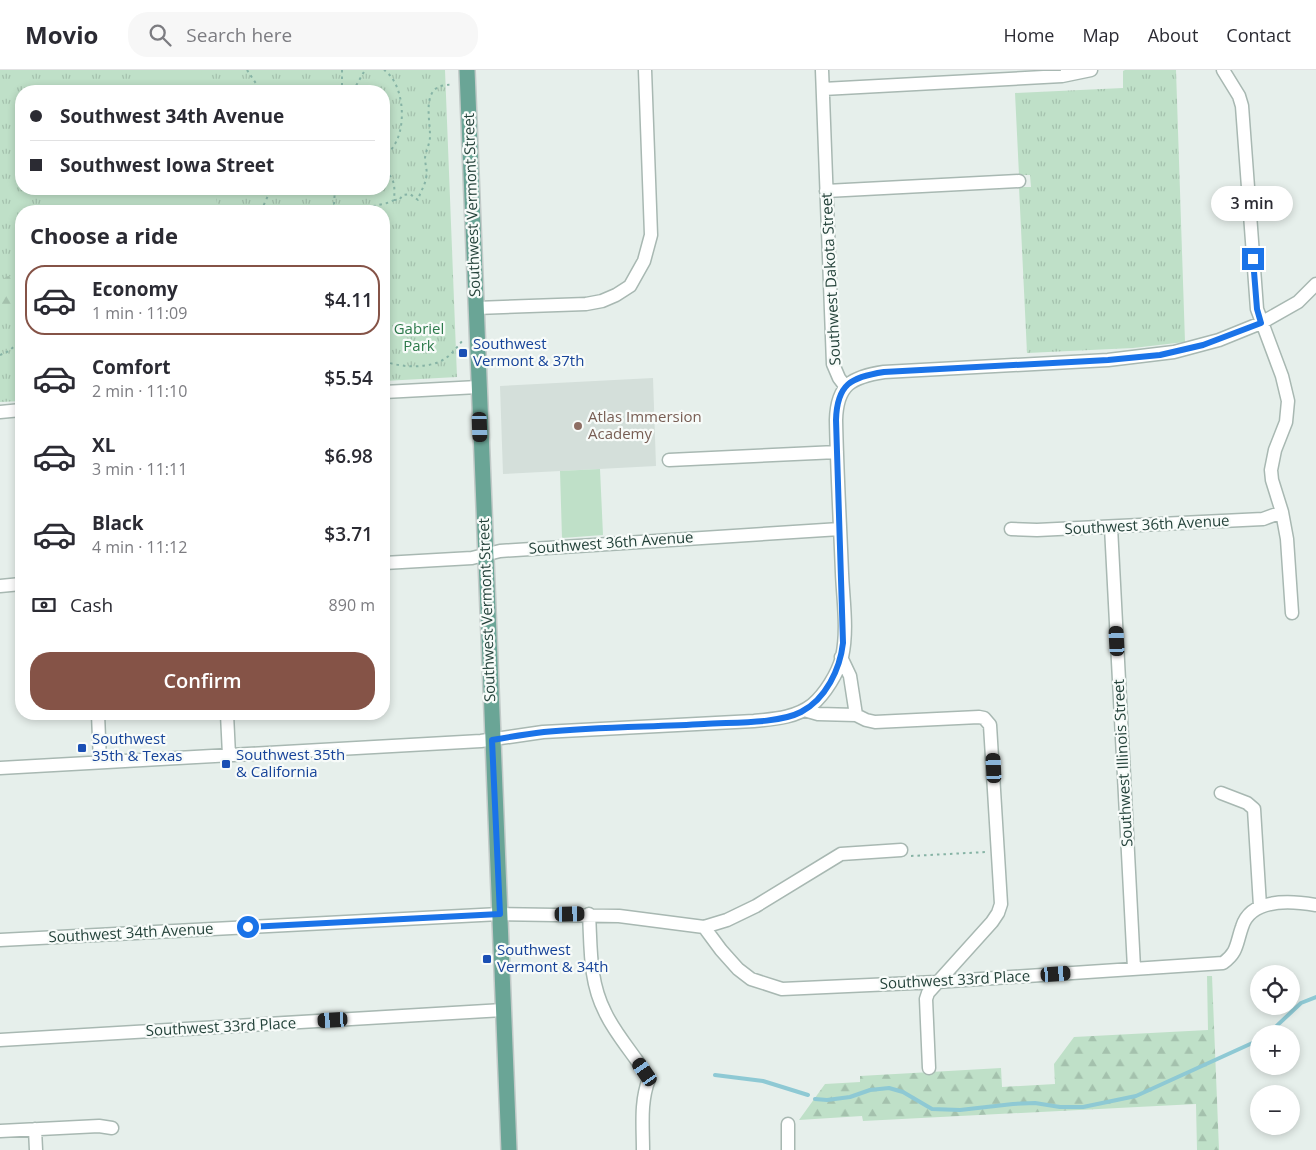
<!DOCTYPE html>
<meta charset="utf-8">
<style>
:root{--surface:#fff;--page:#f7f7f7;--text:#2b2b33;--muted:#7c7c81;--line:#e1e1e2;--accent:#855347}
body{margin:0;font-family:"Open Sans",sans-serif;background:var(--page);color:var(--text);height:100vh;display:flex;flex-direction:column;font-size:19px;white-space:nowrap}
*{box-sizing:border-box;margin:0}
p{font-size:16px;color:var(--muted)}
.icon{flex:none;width:28px;height:28px;fill:none;stroke:currentColor;stroke-width:2;stroke-linecap:round;stroke-linejoin:round}
.map{position:relative;flex:1;overflow:hidden}
.drawer{position:absolute;left:15px;top:135px;width:375px;height:515px;display:flex;flex-direction:column;background:var(--surface);border-radius:20px;box-shadow:0 2px 8px #0003}
.drawer>*{flex:none}
.top-card{position:absolute;left:15px;top:15px;width:375px;height:110px;border-radius:20px;box-shadow:0 2px 8px #0003;display:grid;align-content:center;height:110px;padding:0 15px;background:var(--surface)}
.controls{position:absolute;left:1250px;top:895px;display:grid;gap:10px}
.controls a{display:grid;place-items:center;width:50px;height:50px;border-radius:50%;background:var(--surface);box-shadow:0 2px 8px #0003;font-size:25px}
.end{position:absolute;width:22px;height:22px;margin:-11px;border:6px solid #1a73e8;background:#fff;box-shadow:0 0 0 2px #fff}
.from{border-radius:50%}
.bubble{position:absolute;height:35px;border-radius:18px;background:var(--surface);box-shadow:0 2px 8px #0003;font-size:16px;font-weight:600;line-height:35px;text-align:center}
.car{position:absolute;width:15px;height:30px;margin:-15px -8px;border-radius:6px;box-shadow:0 0 4px 1px #0007;background:linear-gradient(#222 24%,#8ab4d8 0 40%,#222 0 76%,#8ab4d8 0 86%,#222 0)}
.top-card b{display:flex;align-items:center;gap:18px;height:48px;font-size:19px}
.top-card b+b{border-top:1px solid var(--line)}
.top-card i{width:12px;height:12px;background:var(--text)}
ul{padding:0;list-style:none}
li{display:flex;align-items:center;gap:15px;height:70px;margin:0 10px 8px;padding:0 5px;border:2px solid transparent;border-radius:20px}
li div{flex:1}
li b{display:block;font-size:19px}
li em{font-style:normal;font-weight:600}
li.current{border-color:var(--accent)}
li>.icon{width:45px;height:45px;stroke-width:1.5}
h2{padding:0 15px;font-size:22px;line-height:60px}
.pay{display:flex;align-items:center;gap:12px;height:55px;padding:0 15px;font-size:19px}
.pay p{margin-inline-start:auto}
.button{display:flex;gap:10px;margin-top:auto;padding:10px 15px}
.button a{flex:1;height:58px;border-radius:20px;background:var(--accent);color:#fff;font-size:20px;font-weight:600;line-height:58px;text-align:center}
header{display:flex;align-items:center;gap:30px;box-sizing:border-box;height:70px;padding:0 25px;background:var(--surface);border-bottom:1px solid var(--line)}
header strong{font-size:24px}
nav{display:flex;gap:28px;margin-inline-start:auto;font-size:18px}
.search{width:350px;height:45px;background:var(--page);display:flex;align-items:center;gap:12px;box-sizing:border-box;padding:0 18px;border-radius:20px;color:var(--muted);font-size:19px}
.map>svg:first-child{display:block}
.built{fill:#d4dfda}
.grass{fill:url(#grass-tufts);fill-rule:evenodd}
.forest{fill:url(#forest-firs)}
.garden{fill:#bfe0c8}
.lines{fill:none;stroke-linecap:round;stroke-linejoin:round}
.stream{stroke:#8ec9d4;stroke-width:4}
.minor-casing{stroke:#a8b8b2;stroke-width:15}
.major-casing{stroke:#c2cac8;stroke-width:18}
.path{stroke:#86b3a5;stroke-width:2;stroke-dasharray:2.5 4;stroke-linecap:butt}
.minor{stroke:#fff;stroke-width:12}
.major{stroke:#6aa596;stroke-width:15}
.route{stroke:#1a73e8;stroke-width:6}
.transit-dot{fill:#1a4fb4;stroke:#f7fbf9;stroke-width:2}
.education-dot{fill:#8d6e63;stroke:#f7fbf9;stroke-width:2}
.labels{text-anchor:middle;stroke-width:4.5;stroke-linejoin:round;paint-order:stroke}
.street-label{font-size:15px;fill:#24423a;stroke:#f7fbf9}
.park-label{font-size:15px;fill:#2d7a4b;stroke:#f7fbf9}
.transit-label{font-size:15px;fill:#164399;stroke:#f7fbf9;text-anchor:start}
.education-label{font-size:15px;fill:#785e54;stroke:#f7fbf9;text-anchor:start}
</style>
<header>
<strong>Movio</strong>
<div class="search"><svg class="icon" aria-label="search" viewBox="0 0 24 24"><circle cx="10" cy="10" r="6"/><path d="M15 15l6 6"/></svg>Search here</div>
<nav><a>Home</a><a>Map</a><a>About</a><a>Contact</a></nav>
</header>
<div class="map">
<svg width="1316" height="1080" viewBox="0 0 1316 1080">
<defs>
<pattern id="grass-tufts" width="24" height="20" patternUnits="userSpaceOnUse" patternTransform="scale(1.25)"><rect width="24" height="20" fill="#bfe0c8"/><path d="M3 7l-1-3M5 7V3M7 7l1-3M15 17l-1-3M17 17v-4M19 17l1-3" fill="none" stroke="#a4c1ad"/></pattern>
<pattern id="forest-firs" width="22" height="20" patternUnits="userSpaceOnUse" patternTransform="scale(1.25)"><rect width="22" height="20" fill="#bfe0c8"/><path d="M5 1l3.5 6h-7zM16 11l3.5 6h-7z" fill="#a4c1ad"/></pattern>
</defs>
<rect width="100%" height="100%" fill="#e6efeb"/>
<path class="built" d="M653,308L656,396L503,404L500,316Z"/>
<path class="grass" d="M0,0H445L457,307L384,311V141H21V331L0,332ZM21,21H384V119H21Z
M1125,0H1176L1185,272L1133,278L1027,283L1019,117H1031L1030,105H1019L1015,23L1123,18V1Z"/>
<path class="forest" d="M8,206L21,209V244L12,247L0,244V230L3,219L1,213L3,209Z
M1207,906H1212L1219,1080H1197L1196,1034L863,1051L862,1046L799,1050L825,1014L860,1012V1006L1001,998L1002,1017L1055,1014L1054,994L1074,967L1208,960Z"/>
<path class="garden" d="M153,0H201L203,21H114L129,12Z
M44,119H215L218,141H38Z
M600,399L603,465L562,468L560,401Z"/>
<g class="lines">
<path class="stream" d="M1268,964L1301,933L1316,927
M715,1005L763,1011L808,1025
M815,1029L827,1030L850,1027L870,1020L889,1018L903,1022L932,1039L960,1040L1013,1034L1035,1033L1060,1037H1083L1136,1026L1259,970"/>
<defs>
<path id="minor" d="M822,0L833,294L839,308L845,316
M1223,0L1239,26L1242,36L1257,239L1282,306L1288,331L1286,352L1275,380L1271,400L1272,410L1282,442L1287,469L1292,543
M823,19L1062,6L1091,0
M826,121L1019,111
M476,238L586,234L602,231L616,225L630,216L644,191L651,165L645,0
M384,322L478,317
M0,342L21,340
M669,390L837,382
M1111,457L1134,898
M1011,459L1037,460L1263,449L1282,442
M384,493L472,488L500,481L840,459
M0,516L21,514
M841,587L850,606L856,645L866,650L875,652L979,647L984,648L990,655L1001,834L998,843L992,852L928,923L926,929L929,998
M804,640L818,644L856,645
M98,644L100,692
M227,644L229,685
M0,698L481,671L543,662L754,651C774,649 795,648 812,635C825,624 838,603 842,587C848,560 843,529 842,503C840,452 837,401 836,350C837,314 852,307 884,302L1108,290L1174,282L1219,270L1261,253L1298,232L1316,214
M1221,723L1247,733L1254,739L1260,836
M589,844C591,878 589,911 605,942C616,966 636,986 649,1009C640,1032 643,1056 643,1080
M704,857L721,880L738,899L751,909L782,919L936,912L1223,893C1238,882 1236,874 1242,857C1251,827 1292,831 1316,835
M0,870L500,844L619,846L704,857L727,850L756,836L841,784L901,780
M0,970L503,940
M788,1054V1080
M35,1059L36,1080
M0,1061L99,1056L112,1058"/>
<path id="major" d="M467,0C480,360 493,720 509,1080"/>
</defs>
<use href="#minor" class="minor-casing"/>
<use href="#major" class="major-casing"/>
<path class="path" d="M247,0L261,21
M342,0V21
M320,20L321,21
M353,21L365,0
M384,90C388,84 394,77 397,70C406,50 403,13 384,0
M335,119L334,134L337,141
M394,130H399L403,125L410,124L418,130C420,122 425,116 426,108C428,101 425,95 425,88C426,80 430,74 430,66C430,46 420,12 453,15
M239,141V139L262,137
M261,141L271,119
M361,141C372,134 384,136 394,130C395,117 395,107 384,101
M384,177C390,186 391,198 384,207
M0,285L9,281L21,270
M384,291C401,298 431,299 446,288C453,283 458,276 463,270
M911,786L986,782"/>
<use href="#minor" class="minor"/>
<use href="#major" class="major"/>
</g>
<g class="lines">
<path class="route" d="M248,857L500,844L492,670C509,667 527,664 544,662C597,657 651,657 704,654C731,652 778,654 801,642C826,629 840,599 843,573L836,350C837,314 851,307 884,302L1108,290L1160,285L1203,275L1261,253L1257,239L1253,189"/>
</g>
<g class="transit-dot">
<rect x="458" y="278" width="10" height="10" rx="2.5"/>
<rect x="77" y="673" width="10" height="10" rx="2.5"/>
<rect x="221" y="689" width="10" height="10" rx="2.5"/>
<rect x="482" y="884" width="10" height="10" rx="2.5"/>
</g>
<circle class="education-dot" cx="578" cy="356" r="5"/>
<g class="labels">
<g class="street-label">
<text transform="translate(472 135) rotate(-92)" y="5">Southwest Vermont Street</text>
<text transform="translate(831 209) rotate(-93)" y="5">Southwest Dakota Street</text>
<text transform="translate(1147 455) rotate(-3)" y="5">Southwest 36th Avenue</text>
<text transform="translate(611 473) rotate(-4)" y="5">Southwest 36th Avenue</text>
<text transform="translate(487 540) rotate(-92)" y="5">Southwest Vermont Street</text>
<text transform="translate(1123 693) rotate(-93)" y="5">Southwest Illinois Street</text>
<text transform="translate(131 863) rotate(-3)" y="5">Southwest 34th Avenue</text>
<text transform="translate(955 910) rotate(-3)" y="5">Southwest 33rd Place</text>
<text transform="translate(221 957) rotate(-3)" y="5">Southwest 33rd Place</text>
</g>
<g class="park-label">
<text x="419" y="264">Gabriel<tspan x="419" dy="17">Park</tspan></text>
</g>
<g class="transit-label">
<text x="473" y="279">Southwest<tspan x="473" dy="17">Vermont &amp; 37th</tspan></text>
<text x="92" y="674">Southwest<tspan x="92" dy="17">35th &amp; Texas</tspan></text>
<text x="236" y="690">Southwest 35th<tspan x="236" dy="17">&amp; California</tspan></text>
<text x="497" y="885">Southwest<tspan x="497" dy="17">Vermont &amp; 34th</tspan></text>
</g>
<g class="education-label">
<text x="588" y="352">Atlas Immersion<tspan x="588" dy="17">Academy</tspan></text>
</g>
</g>
</svg>
<div class="controls">
<a><svg class="icon" aria-label="locate" viewBox="0 0 24 24"><circle cx="12" cy="12" r="6"/><path d="M12 2v4M12 18v4M2 12h4M18 12h4"/></svg></a>
<a>+</a>
<a>−</a>
</div>
<i class="end from" style="left:248px;top:857px"></i>
<i class="end" style="left:1253px;top:189px"></i>
<div class="bubble" style="left:1211px;top:116px;width:82px">3 min</div>
<i class="car" style="left:480px;top:357px;rotate:178deg"></i>
<i class="car" style="left:1117px;top:571px;rotate:357deg"></i>
<i class="car" style="left:994px;top:698px;rotate:357deg"></i>
<i class="car" style="left:570px;top:844px;rotate:89deg"></i>
<i class="car" style="left:1056px;top:904px;rotate:86deg"></i>
<i class="car" style="left:333px;top:950px;rotate:267deg"></i>
<i class="car" style="left:645px;top:1002px;rotate:325deg"></i>
<div class="top-card">
<b><i class="from"></i>Southwest 34th Avenue</b>
<b><i></i>Southwest Iowa Street</b>
</div>
<section class="drawer">
<h2>Choose a ride</h2>
<ul>
<li class="current"><svg class="icon" aria-label="car" viewBox="0 0 24 24"><path d="M5 17H2v-5l4-1 3-4h7l3 4 3 1v5h-3M9 17h6M6 11h13"/><circle cx="7" cy="17" r="2"/><circle cx="17" cy="17" r="2"/></svg><div><b>Economy</b><p>1 min · 11:09</p></div><em>$4.11</em></li>
<li><svg class="icon" aria-label="car" viewBox="0 0 24 24"><path d="M5 17H2v-5l4-1 3-4h7l3 4 3 1v5h-3M9 17h6M6 11h13"/><circle cx="7" cy="17" r="2"/><circle cx="17" cy="17" r="2"/></svg><div><b>Comfort</b><p>2 min · 11:10</p></div><em>$5.54</em></li>
<li><svg class="icon" aria-label="car" viewBox="0 0 24 24"><path d="M5 17H2v-5l4-1 3-4h7l3 4 3 1v5h-3M9 17h6M6 11h13"/><circle cx="7" cy="17" r="2"/><circle cx="17" cy="17" r="2"/></svg><div><b>XL</b><p>3 min · 11:11</p></div><em>$6.98</em></li>
<li><svg class="icon" aria-label="car" viewBox="0 0 24 24"><path d="M5 17H2v-5l4-1 3-4h7l3 4 3 1v5h-3M9 17h6M6 11h13"/><circle cx="7" cy="17" r="2"/><circle cx="17" cy="17" r="2"/></svg><div><b>Black</b><p>4 min · 11:12</p></div><em>$3.71</em></li>
</ul>
<div class="pay"><svg class="icon" aria-label="cash" viewBox="0 0 24 24"><path d="M3 7h18v10H3z"/><circle cx="12" cy="12" r="2"/></svg>Cash<p>890 m</p></div>
<div class="button"><a>Confirm</a></div>
</section>
</div>
